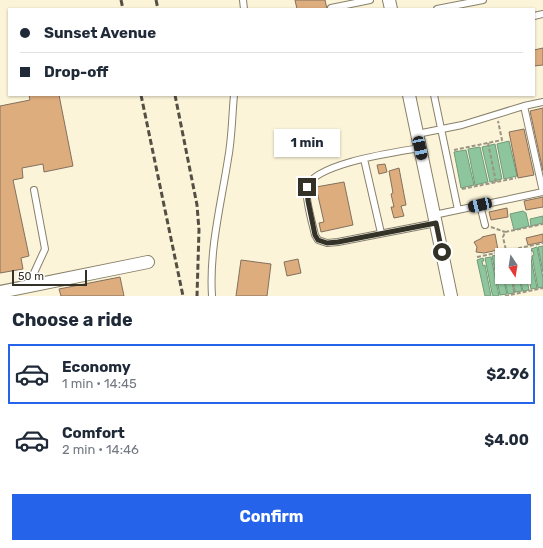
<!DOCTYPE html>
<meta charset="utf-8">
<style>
:root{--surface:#fff;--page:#f6f6f7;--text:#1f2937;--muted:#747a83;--line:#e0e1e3;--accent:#2563eb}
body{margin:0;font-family:Rubik,sans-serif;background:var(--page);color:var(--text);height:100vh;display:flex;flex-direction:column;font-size:15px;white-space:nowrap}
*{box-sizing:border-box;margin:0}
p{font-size:13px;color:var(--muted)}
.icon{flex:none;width:22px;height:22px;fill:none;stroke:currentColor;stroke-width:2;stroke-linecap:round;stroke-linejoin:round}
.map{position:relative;height:296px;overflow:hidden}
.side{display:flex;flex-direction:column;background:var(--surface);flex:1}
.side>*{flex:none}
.hud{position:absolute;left:8px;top:8px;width:527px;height:88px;border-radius:0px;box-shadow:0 1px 3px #0004;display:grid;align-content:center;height:88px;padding:0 12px;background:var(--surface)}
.needle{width:26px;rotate:168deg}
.buttons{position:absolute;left:495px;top:248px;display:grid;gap:8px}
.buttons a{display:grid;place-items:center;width:36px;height:36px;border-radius:0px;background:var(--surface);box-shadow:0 1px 3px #0004;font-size:20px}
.scale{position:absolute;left:12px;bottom:10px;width:75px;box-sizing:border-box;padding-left:4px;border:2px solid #343227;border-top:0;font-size:11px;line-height:14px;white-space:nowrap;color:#343227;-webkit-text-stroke:3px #fff;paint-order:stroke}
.end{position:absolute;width:18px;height:18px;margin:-9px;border:5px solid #343227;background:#fff;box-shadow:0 0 0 2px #fff}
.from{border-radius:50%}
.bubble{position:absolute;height:28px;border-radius:0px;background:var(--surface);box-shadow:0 1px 3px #0004;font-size:13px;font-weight:700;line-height:28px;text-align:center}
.car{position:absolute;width:12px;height:24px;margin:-12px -6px;border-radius:5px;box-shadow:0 0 3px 1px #0007;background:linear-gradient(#222 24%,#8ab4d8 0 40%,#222 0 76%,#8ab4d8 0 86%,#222 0)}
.hud b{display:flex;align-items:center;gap:14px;height:38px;font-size:15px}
.hud b+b{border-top:1px solid var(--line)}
.hud i{width:10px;height:10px;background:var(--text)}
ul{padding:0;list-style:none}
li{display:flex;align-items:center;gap:12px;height:60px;margin:0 8px 6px;padding:0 4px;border:2px solid transparent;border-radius:0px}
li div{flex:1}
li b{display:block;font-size:15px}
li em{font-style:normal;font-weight:700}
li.selected{border-color:var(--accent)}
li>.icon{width:36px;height:36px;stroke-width:1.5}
h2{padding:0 12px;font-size:18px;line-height:48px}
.cta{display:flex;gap:8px;margin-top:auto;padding:8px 12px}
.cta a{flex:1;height:46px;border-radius:0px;background:var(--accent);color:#fff;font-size:16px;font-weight:700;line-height:46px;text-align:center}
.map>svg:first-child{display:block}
.water{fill:#8dc69c;stroke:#729a79}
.building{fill:#ddad7e;stroke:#83705e}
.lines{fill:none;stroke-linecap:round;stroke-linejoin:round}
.lane-casing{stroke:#888169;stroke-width:8}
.street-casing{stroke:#888169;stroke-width:14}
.path{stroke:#9a9582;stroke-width:2;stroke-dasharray:4 2;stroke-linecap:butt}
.lane{stroke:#fff;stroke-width:6}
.street{stroke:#fff;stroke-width:12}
.rail{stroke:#535043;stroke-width:3;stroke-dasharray:6 3;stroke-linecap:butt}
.route{stroke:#343227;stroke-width:5}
</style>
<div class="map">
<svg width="543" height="296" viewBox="0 0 543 296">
<rect width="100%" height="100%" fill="#fbf4d9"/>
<path class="water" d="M509,141L517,176L504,179L497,144Z
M495,144L502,179L490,182L482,147Z
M480,147L488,182L475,185L468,149Z
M466,150L474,185L461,188L454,152Z
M523,211L526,213L529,226L514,230L510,214Z
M543,216V223L531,226L530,219Z
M543,246V272L538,247Z
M537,247L543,278V287L538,288L532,256L534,255L533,251H531V249Z
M529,249L537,288L531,289L523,250Z
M498,255L499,258H497L498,263L500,262L502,277H503L507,294L500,295L492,256Z
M491,257L499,296H493L492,293L485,258Z
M483,258L484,261H482L483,266L485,265L491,296H485L477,260Z
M524,264L529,290L523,291L520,277H524Z
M504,277H511L514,293L508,294Z
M512,277H519L522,291L515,292Z"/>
<path class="building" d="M295,0H325L327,9H297Z
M543,48V65L534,66V50Z
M29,95H59L73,166L44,172L43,164L22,168L23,178L13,180L29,256L21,258L23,269L0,273V106L30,100Z
M543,108V171L530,111Z
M524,129L534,175L518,178L509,132Z
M385,164L387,172L379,174L377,165Z
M399,168L406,205L401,206L404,216L394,218L391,207H394L391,194L393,193L389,171Z
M344,182L353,225L321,232L319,223L324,222L316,187Z
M543,197V207L526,210L524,201Z
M507,208L508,217L491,220L489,212Z
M495,234L498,250L484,253L476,252L477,247L474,242L482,238V237Z
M543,234V242L528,245L526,238Z
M298,259L301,273L287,276L284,262Z
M241,260L271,264L267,296H236Z
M120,277L124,296H61L59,289Z"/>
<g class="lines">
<defs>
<path id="lane" d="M243,0L244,9
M331,8L370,0
M437,9L483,0
M534,16L543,14
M434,95L458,210
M524,106L543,192
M417,134L462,125L524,106L543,102
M420,148C397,152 315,163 307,187C304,195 313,226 315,235L318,240L327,243L338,242L436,223
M364,159L381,233
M480,205L485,225
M434,215L543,192
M28,286L45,249L34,190
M212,296C209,250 221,204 228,159C232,138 232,116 234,95"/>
<path id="street" d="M389,0L391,9
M409,95L451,296
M0,292L148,262"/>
</defs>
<use href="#lane" class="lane-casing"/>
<use href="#street" class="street-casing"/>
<path class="path" d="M488,143L496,182
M454,150L502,140L498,121
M462,189L516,178
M491,227L505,232
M507,255L503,237L505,232L543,224
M477,257L543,243
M512,277L515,293
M505,296L543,288"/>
<use href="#lane" class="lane"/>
<use href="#street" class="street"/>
<path class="rail" d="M121,0L123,9
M156,0L158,9
M141,95L183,296
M175,95L197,205L199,230L197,296"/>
</g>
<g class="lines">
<path class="route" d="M307,187L308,201L315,235L318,240L327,243L338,242L436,223L442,252"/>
</g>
</svg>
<div class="buttons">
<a><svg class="needle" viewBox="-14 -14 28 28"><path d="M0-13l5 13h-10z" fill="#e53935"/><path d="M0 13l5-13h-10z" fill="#747a83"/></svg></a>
</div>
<div class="scale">50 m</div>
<i class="end from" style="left:442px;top:252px"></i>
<i class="end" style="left:307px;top:187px"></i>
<div class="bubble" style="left:274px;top:129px;width:66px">1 min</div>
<i class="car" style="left:420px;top:148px;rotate:168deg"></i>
<i class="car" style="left:480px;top:205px;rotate:257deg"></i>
<div class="hud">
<b><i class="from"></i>Sunset Avenue</b>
<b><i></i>Drop-off</b>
</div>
</div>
<section class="side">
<h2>Choose a ride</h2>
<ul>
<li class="selected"><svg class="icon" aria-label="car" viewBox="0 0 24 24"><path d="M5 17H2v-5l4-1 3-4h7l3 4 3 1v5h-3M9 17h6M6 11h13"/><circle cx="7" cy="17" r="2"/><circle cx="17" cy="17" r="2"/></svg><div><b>Economy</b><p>1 min · 14:45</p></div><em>$2.96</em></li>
<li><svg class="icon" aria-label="car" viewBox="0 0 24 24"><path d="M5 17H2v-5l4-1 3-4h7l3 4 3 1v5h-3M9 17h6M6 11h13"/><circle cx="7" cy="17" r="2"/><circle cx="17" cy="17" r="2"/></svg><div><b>Comfort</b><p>2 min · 14:46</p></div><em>$4.00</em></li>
</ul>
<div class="cta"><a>Confirm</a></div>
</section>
